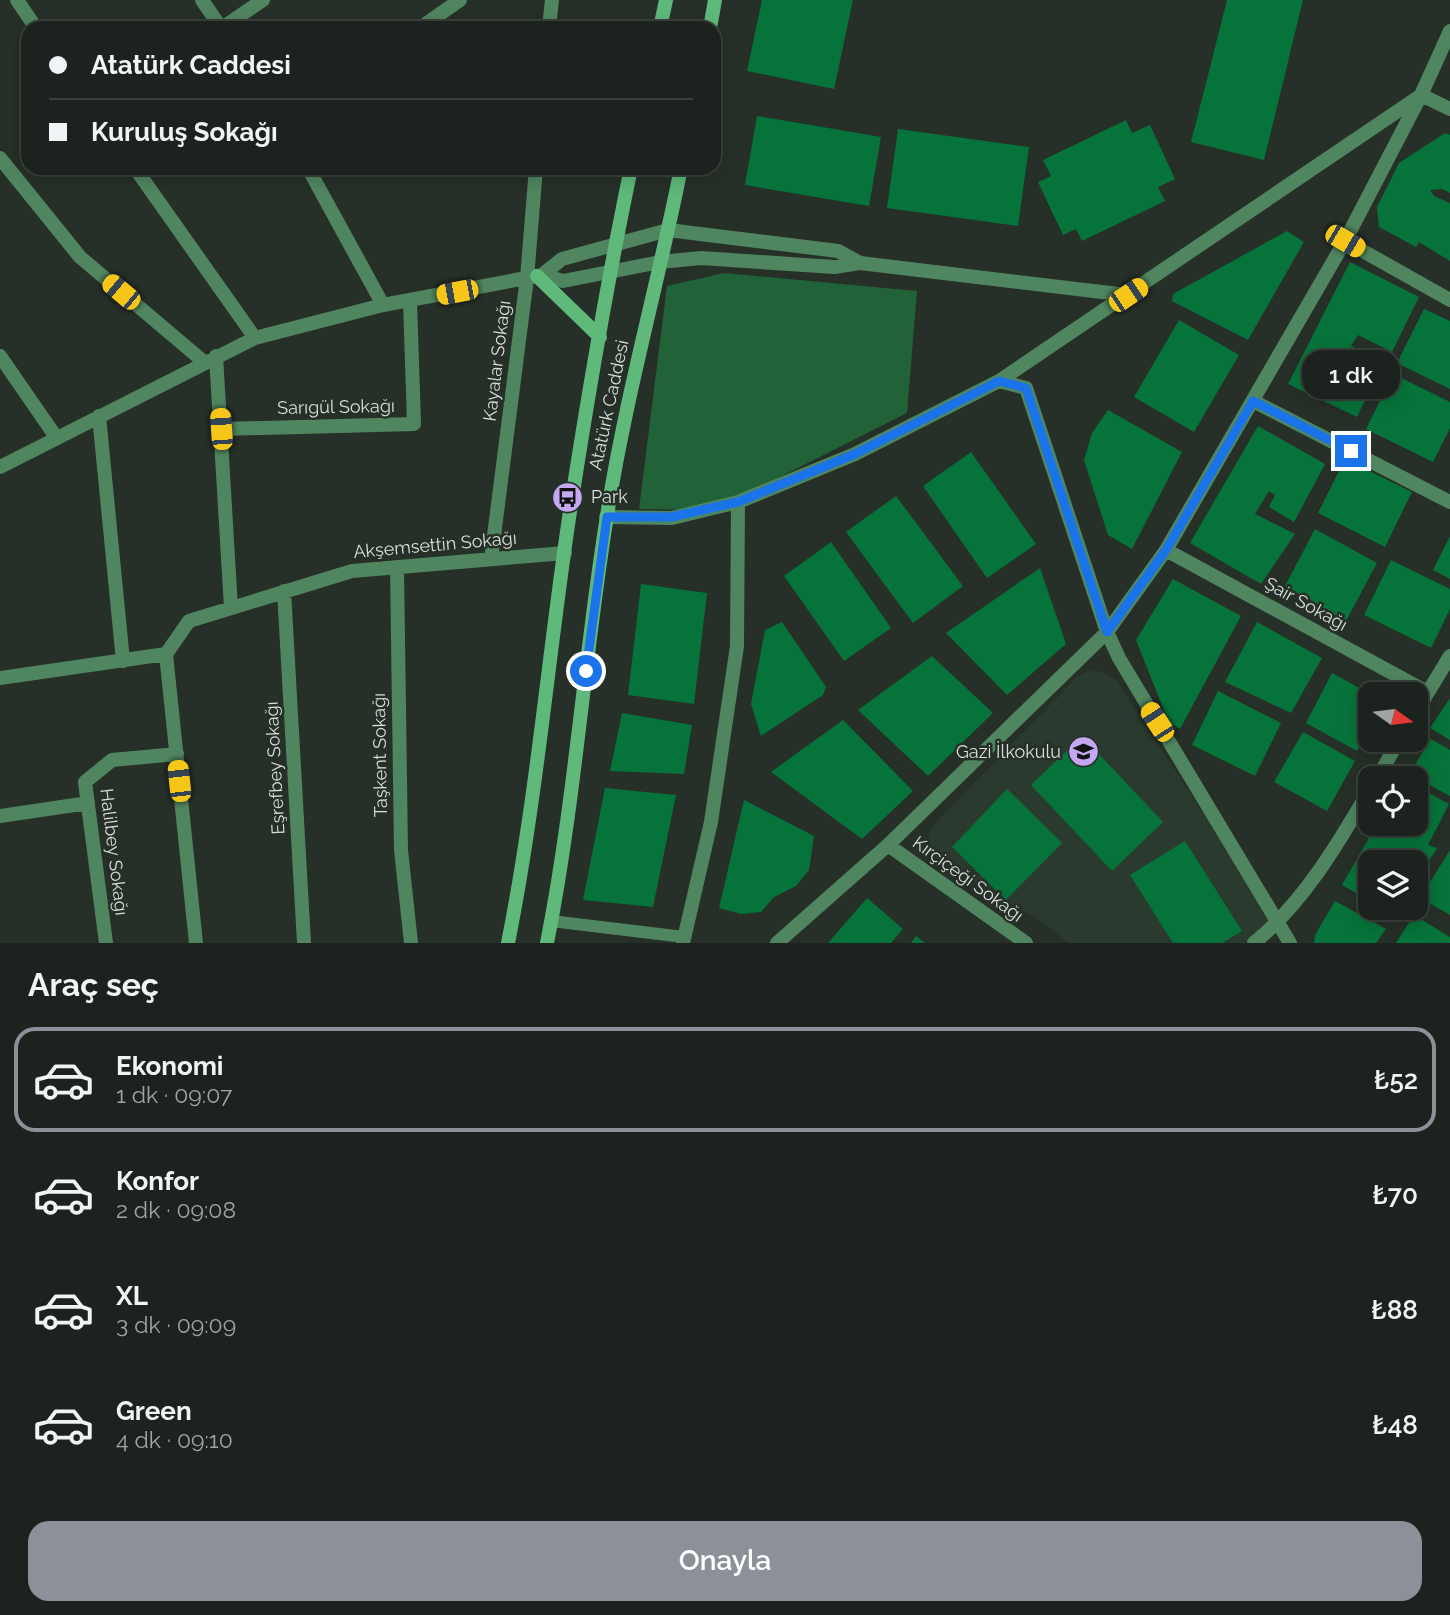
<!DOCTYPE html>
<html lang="tr">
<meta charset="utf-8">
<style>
:root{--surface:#1c231e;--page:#252b27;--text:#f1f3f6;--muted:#a0a4a4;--line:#3a403c;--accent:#8c9099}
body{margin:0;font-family:Raleway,sans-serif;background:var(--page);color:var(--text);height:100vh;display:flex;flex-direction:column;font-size:26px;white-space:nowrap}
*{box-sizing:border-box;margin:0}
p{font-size:23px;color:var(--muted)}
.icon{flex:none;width:38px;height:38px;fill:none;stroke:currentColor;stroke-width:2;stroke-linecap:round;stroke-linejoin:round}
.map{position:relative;height:943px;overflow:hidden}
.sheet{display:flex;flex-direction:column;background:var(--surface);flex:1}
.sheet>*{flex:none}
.banner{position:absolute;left:21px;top:21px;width:700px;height:154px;border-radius:21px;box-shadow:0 4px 18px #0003,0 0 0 2px var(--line);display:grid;align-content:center;height:154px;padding:0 28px;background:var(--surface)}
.needle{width:46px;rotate:104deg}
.fabs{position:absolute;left:1358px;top:682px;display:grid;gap:14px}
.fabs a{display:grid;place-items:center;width:70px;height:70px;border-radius:14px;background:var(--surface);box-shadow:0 4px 18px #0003,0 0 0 2px var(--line);font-size:35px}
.end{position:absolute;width:32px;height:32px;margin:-16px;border:9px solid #1a73e8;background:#fff;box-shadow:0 0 0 4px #fff}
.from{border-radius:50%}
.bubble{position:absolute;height:49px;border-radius:21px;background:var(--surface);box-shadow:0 4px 18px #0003,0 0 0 2px var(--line);font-size:23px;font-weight:600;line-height:49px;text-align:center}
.car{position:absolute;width:21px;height:42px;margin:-21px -10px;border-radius:9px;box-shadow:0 0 5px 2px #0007;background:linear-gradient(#f5c518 24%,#345 0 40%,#f5c518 0 76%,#345 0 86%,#f5c518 0)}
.banner b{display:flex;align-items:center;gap:24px;height:66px;font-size:26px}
.banner b+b{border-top:2px solid var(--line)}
.banner i{width:18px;height:18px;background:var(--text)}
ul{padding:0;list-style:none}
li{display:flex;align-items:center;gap:21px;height:105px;margin:0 14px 10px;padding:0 14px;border:4px solid transparent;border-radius:21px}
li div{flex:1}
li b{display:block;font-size:26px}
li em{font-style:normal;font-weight:600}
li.current{border-color:var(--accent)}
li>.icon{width:63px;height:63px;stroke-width:1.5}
h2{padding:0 28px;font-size:32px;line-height:84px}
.cta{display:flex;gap:14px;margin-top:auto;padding:14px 28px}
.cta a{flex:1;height:80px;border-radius:21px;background:var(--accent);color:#fff;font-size:28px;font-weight:600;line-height:80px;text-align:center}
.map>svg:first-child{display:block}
.built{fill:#2b3a2f}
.green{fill:#216238}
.building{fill:#06743a}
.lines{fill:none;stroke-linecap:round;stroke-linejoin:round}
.lane{stroke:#50865f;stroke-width:12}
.street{stroke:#50865f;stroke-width:14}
.secondary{stroke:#5fb97b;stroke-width:14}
.route{stroke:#1a73e8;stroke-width:9}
.labels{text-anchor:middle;stroke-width:5;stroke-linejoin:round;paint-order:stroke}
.street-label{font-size:18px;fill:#d9dfda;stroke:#262f28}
.poi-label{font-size:18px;fill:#d9dfda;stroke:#262f28;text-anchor:start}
</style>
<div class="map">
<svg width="1450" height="943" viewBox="0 0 1450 943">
<rect width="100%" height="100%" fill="#262f28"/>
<path class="built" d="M1092,669L1115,678L1267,911L1269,922L1262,931L1245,943H1068L1045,924L929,854L926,841L933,826L1077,677Z"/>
<path class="green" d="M724,273L917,291L907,413L714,510L639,509L667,286Z"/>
<path class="building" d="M762,0H853L834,89L747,71Z
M1227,0H1303L1264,160L1191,142Z
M757,116L881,137L869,206L745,185Z
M1126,120L1132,133L1150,125L1175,179L1158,187L1165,201L1082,241L1076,229L1063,235L1038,182L1051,176L1043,160Z
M898,129L1029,147L1018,226L887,208Z
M1445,133L1450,135V193L1442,189L1430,190L1434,196L1450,203V261L1419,242L1416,247L1379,227L1377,207L1399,163Z
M1287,231L1304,242L1248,340L1172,301L1173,294Z
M1350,262L1419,297L1392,352L1358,335L1351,346L1383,362L1357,417L1288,384Z
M1424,309L1450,321V389L1397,363Z
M1179,320L1239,355L1194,432L1134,397Z
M1393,374L1450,402V428L1433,462L1366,429Z
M1108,410L1182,452L1132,549L1108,535L1084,460L1092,433Z
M1258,426L1325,464L1294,522L1269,507L1275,495L1269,491L1255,514L1295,534L1261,584L1190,543Z
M971,452L1036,544L987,578L923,486Z
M1345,459L1412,492L1385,547L1318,513Z
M896,496L963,586L913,623L846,532Z
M1315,529L1377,563L1346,621L1285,586Z
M1450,536V579L1433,570Z
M831,542L891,628L844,661L784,576Z
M1391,560L1450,589V609L1431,648L1364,615Z
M1040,568L1066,644L1007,695L946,633Z
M1173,579L1241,616L1180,729L1169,723L1136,640Z
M641,584L707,593L694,704L628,695Z
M782,622L826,687L823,695L761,736L751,704L765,630Z
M1257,622L1322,658L1291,713L1225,682Z
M932,656L993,713L928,776L858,710Z
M1332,673L1370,694V726L1357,751L1306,723Z
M1218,691L1281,723L1255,776L1192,745Z
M1450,698V740L1430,728Z
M622,713L692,725L684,774L610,771Z
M843,720L913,791L862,839L771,772Z
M1303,732L1355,761L1327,811L1274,782Z
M1082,736L1163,822L1112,871L1031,785Z
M1431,739L1450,750V796L1409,774Z
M1416,786L1449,804L1428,845L1437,848L1416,882V863H1370V901L1342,885L1377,824H1416Z
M605,788L676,795L653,907L583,900Z
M1007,789L1062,843L1006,900L952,847Z
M744,800L814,836L809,870L796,886L774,897L761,912L741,914L719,908Z
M1185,841L1242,931L1222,943H1173L1130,875Z
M1450,850V915L1420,898Z
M867,898L903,929L891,943H828Z
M1335,901L1386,929L1376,943H1314L1315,935Z
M1414,915L1450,937V943H1396Z
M916,936L925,943H911Z"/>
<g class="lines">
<path class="lane" d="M551,921L684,937"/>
<path class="street" d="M17,0L36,28
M202,0L221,28
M222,28L263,0
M420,28L460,0
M549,28L552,0
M1421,95L1450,109
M0,158L80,257L204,362
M135,168L255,338
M308,168L383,305
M1345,241L1450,300
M542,275L562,259L668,230L838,251L860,263
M0,356L56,437
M216,356L231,608
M999,381L1420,96
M1253,401L1450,502
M99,416L123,661
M221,429L414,424L410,301
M0,467L255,338L383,305L542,275L563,281L660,262L701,258L834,267L860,263L1127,295
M606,517L672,518L738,502L855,454L999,381L1026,388L1107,632L1119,658L1290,943
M1166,550L1427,692
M491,559L527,278L536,168
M397,567L401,850L411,943
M284,591L304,943
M0,678L166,654
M1416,712L1450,656
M1377,779L1399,740
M0,816L88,803
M888,845L1026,943
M106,943L85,782L112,760L177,754
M196,943L166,654L189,621L352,571L565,553
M683,943L711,822L737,646L738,502
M777,943L888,845L1107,632L1166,550L1345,241L1421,95L1450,31
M1254,943C1303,903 1338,844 1370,789"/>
<path class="secondary" d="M660,28L666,0
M710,28L715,0
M537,276L600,337
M508,943C536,803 548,659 569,518C587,401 607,283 631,168
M547,943C575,802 584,658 607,516C625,399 658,284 681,168"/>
</g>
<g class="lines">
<path class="route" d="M586,671L607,517H671L738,502L855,454L999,381L1026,388L1107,632L1166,550L1253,401L1351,451"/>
</g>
<defs>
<symbol id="bus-disc" viewBox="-11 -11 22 22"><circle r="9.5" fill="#c4a7f1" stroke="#262f28"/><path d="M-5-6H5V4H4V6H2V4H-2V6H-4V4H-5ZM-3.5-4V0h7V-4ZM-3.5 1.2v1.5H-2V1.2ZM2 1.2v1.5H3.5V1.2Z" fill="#111"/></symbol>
<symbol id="school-disc" viewBox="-11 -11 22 22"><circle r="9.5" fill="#c4a7f1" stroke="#262f28"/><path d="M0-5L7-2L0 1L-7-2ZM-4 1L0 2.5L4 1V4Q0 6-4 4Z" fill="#111"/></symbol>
</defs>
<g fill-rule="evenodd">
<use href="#bus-disc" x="550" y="480" width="35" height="35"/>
<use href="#school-disc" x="1066" y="734" width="35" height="35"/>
</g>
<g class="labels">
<g class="street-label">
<text transform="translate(497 361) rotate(-83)" y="6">Kayalar Sokağı</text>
<text transform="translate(609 405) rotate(-78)" y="6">Atatürk Caddesi</text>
<text transform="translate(336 407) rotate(-1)" y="6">Sarıgül Sokağı</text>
<text transform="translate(435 545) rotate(-5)" y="6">Akşemsettin Sokağı</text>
<text transform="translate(1306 604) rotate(29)" y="6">Şair Sokağı</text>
<text transform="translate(380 755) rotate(-91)" y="6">Taşkent Sokağı</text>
<text transform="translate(275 768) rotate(-93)" y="6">Eşrefbey Sokağı</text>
<text transform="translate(114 852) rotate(83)" y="6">Halilbey Sokağı</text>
<text transform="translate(968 879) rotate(36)" y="6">Kırçiçeği Sokağı</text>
</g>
<g class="poi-label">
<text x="591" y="503">Park</text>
<text x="1061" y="758" text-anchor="end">Gazi İlkokulu</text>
</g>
</g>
</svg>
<div class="fabs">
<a><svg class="needle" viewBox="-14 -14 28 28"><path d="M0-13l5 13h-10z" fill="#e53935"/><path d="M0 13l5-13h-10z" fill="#a0a4a4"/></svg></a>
<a><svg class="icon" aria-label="locate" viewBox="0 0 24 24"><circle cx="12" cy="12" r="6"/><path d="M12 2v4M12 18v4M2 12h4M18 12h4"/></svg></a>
<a><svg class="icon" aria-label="layers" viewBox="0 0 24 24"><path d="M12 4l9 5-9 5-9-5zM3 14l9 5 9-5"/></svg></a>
</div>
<i class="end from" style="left:586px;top:671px"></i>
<i class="end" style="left:1351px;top:451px"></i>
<div class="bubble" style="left:1302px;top:350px;width:98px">1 dk</div>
<i class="car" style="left:1345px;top:241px;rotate:120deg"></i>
<i class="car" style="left:121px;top:292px;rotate:310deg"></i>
<i class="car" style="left:457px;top:292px;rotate:259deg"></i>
<i class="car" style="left:1128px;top:295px;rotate:56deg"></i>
<i class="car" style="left:221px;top:429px;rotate:356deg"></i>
<i class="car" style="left:1157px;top:722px;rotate:327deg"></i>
<i class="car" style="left:179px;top:781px;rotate:354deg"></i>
<div class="banner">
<b><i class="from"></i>Atatürk Caddesi</b>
<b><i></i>Kuruluş Sokağı</b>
</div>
</div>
<section class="sheet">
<h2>Araç seç</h2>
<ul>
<li class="current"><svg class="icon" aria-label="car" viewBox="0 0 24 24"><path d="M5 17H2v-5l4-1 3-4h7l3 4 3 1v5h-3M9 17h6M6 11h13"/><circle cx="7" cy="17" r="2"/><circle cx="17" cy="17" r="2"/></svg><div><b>Ekonomi</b><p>1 dk · 09:07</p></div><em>₺52</em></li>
<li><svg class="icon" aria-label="car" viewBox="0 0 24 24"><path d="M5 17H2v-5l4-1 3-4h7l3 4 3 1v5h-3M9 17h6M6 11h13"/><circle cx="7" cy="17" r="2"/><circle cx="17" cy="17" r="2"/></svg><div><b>Konfor</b><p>2 dk · 09:08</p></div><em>₺70</em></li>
<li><svg class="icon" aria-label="car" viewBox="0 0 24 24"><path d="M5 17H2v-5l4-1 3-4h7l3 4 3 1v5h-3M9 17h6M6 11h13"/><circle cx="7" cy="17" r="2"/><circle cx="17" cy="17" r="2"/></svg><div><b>XL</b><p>3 dk · 09:09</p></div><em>₺88</em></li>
<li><svg class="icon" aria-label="car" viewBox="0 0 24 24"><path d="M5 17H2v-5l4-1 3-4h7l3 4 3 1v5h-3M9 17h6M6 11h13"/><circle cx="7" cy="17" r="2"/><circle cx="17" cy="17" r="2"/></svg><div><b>Green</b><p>4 dk · 09:10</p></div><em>₺48</em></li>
</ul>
<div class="cta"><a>Onayla</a></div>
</section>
